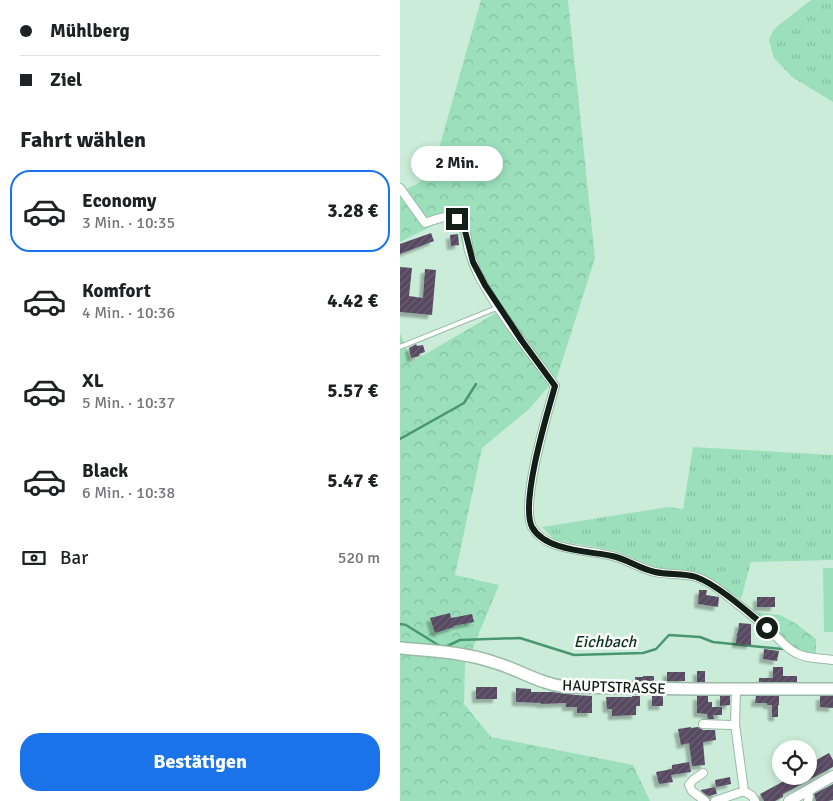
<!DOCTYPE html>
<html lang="de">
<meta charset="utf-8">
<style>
:root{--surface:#fff;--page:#f6f6f6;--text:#202124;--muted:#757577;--line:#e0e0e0;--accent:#1a73e8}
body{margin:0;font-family:Signika,sans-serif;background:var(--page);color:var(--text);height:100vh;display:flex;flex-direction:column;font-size:19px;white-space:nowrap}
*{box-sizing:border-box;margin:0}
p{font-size:16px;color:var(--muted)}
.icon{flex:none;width:28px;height:28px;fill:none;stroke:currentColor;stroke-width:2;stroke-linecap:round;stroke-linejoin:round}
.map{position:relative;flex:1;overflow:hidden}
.panel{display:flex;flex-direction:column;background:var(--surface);width:400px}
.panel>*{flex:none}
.hud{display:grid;align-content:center;height:110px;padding:0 20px;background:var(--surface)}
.tools{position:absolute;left:372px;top:740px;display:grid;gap:10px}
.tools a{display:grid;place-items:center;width:45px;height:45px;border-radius:50%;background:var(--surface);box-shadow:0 2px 8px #0003;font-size:25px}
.end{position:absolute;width:22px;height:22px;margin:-11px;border:6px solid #121e18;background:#fff;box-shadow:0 0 0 2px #fff}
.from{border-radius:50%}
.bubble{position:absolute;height:35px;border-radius:18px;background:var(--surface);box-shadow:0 2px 8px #0003;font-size:16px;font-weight:700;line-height:35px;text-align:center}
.hud b{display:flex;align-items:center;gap:18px;height:48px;font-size:19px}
.hud b+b{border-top:1px solid var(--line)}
.hud i{width:12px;height:12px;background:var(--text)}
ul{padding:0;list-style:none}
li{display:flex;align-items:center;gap:15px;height:82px;margin:0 10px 8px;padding:0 10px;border:2px solid transparent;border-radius:20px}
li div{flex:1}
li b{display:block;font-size:19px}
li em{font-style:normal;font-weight:700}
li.current{border-color:var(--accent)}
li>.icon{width:45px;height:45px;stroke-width:1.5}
h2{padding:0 20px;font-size:22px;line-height:60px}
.pay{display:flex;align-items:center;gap:12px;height:55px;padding:0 20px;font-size:19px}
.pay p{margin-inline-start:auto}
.action{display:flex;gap:10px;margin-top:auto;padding:10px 20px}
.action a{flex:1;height:58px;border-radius:20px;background:var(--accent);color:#fff;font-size:20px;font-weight:700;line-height:58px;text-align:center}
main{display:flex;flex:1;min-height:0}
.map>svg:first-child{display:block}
.grass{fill:url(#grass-tufts)}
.forest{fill:url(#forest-crowns)}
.pitch{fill:#9be0bb}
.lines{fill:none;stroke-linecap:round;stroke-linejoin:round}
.stream{stroke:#489770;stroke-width:2.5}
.building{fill:url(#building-hatch);filter:url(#shadow)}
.service-casing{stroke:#9abaa8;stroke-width:6}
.minor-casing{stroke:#9abaa8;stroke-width:10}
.tertiary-casing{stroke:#9abaa8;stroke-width:12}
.secondary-casing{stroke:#9abaa8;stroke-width:14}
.service{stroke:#fff;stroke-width:4}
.minor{stroke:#fff;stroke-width:8}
.tertiary{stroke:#fff;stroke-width:10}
.secondary{stroke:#fff;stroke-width:11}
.route{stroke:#121e18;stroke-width:6}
.labels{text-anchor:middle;stroke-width:5;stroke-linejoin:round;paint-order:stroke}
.street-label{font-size:15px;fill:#121e18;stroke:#fff}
.water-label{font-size:16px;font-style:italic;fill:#0d3120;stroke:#fff}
</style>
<main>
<section class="panel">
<div class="hud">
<b><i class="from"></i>Mühlberg</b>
<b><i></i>Ziel</b>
</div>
<h2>Fahrt wählen</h2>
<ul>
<li class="current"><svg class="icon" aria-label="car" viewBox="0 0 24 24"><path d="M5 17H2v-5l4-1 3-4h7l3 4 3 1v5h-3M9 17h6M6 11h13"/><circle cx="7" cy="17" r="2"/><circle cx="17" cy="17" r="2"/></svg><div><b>Economy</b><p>3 Min. · 10:35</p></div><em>3.28 €</em></li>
<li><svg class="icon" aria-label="car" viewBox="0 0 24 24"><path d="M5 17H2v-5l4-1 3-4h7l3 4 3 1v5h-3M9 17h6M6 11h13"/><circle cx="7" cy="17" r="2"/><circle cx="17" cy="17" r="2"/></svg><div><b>Komfort</b><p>4 Min. · 10:36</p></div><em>4.42 €</em></li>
<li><svg class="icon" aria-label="car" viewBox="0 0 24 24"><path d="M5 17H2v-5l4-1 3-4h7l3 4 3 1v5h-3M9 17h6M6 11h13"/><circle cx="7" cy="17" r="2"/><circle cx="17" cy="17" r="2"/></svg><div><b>XL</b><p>5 Min. · 10:37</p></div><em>5.57 €</em></li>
<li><svg class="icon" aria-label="car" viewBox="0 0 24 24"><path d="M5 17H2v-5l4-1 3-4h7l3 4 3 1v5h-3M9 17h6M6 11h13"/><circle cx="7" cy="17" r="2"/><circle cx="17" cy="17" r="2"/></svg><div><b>Black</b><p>6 Min. · 10:38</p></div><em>5.47 €</em></li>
</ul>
<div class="pay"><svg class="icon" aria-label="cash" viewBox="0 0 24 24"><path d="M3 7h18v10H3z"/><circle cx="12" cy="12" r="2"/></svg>Bar<p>520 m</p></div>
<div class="action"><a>Bestätigen</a></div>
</section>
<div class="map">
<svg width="433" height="801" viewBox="0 0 433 801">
<defs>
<pattern id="grass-tufts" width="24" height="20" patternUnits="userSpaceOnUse" patternTransform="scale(1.25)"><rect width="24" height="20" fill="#9be0bb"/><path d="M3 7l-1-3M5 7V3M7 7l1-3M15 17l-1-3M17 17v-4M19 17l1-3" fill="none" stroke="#84c0a0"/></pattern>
<pattern id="forest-crowns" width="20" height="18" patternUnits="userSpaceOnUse" patternTransform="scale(1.25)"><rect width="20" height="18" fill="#9be0bb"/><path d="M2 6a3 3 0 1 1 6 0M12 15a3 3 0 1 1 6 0" fill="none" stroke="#84c0a0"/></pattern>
<pattern id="building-hatch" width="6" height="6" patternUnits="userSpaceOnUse" patternTransform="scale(1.25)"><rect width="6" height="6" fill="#574961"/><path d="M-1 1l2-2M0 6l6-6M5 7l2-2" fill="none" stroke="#6a6073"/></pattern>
<filter id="shadow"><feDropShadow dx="-4" dy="4" stdDeviation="1" flood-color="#0004"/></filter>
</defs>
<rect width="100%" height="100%" fill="#cbecd9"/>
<path class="grass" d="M411,0H433V102L392,77L374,58L369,40L374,29Z
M293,447L433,455V560L351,562L341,599L293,571L257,568L216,551L155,540L142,527L268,507L283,509Z"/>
<path class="forest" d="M81,0H168L195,258L157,377L129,409L82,448L55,575L99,585L72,650L0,643V333L12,362L99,311L79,284L69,267L57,225L51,222H40L0,242V192L17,184L32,173Z
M354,612L380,615L395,623L416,639V654L402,652L396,649L354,614Z
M0,653L65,662L64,704L91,737L233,765L250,801H0Z"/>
<path class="pitch" d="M423,568H433V632H424Z"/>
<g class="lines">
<path class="stream" d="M0,439L64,403L76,384
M0,624L6,625L43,648L60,640L120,638L174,655L243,653L256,649L269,635L300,637L313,642L382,649"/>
</g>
<path class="building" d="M31,233L34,241L0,254V244Z
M58,234L59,245L51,246L50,235Z
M0,267L12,268L9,296L23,298L25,269L36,270L32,315L0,312Z
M16,344L17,346L23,345L25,352L19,354V356L11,358L9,348Z
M299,590H307L306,595L319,597L318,607L298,604Z
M357,597H375V607H357Z
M50,613L51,618L72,614L74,622L53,626L54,627L35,633L30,618Z
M339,623L351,624V645L336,644L337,633H338Z
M364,649L379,651L377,661L363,659Z
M373,667H383V676H397V682H359V678H373Z
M297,671H305V682H297Z
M267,672H285V681H267Z
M243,676H254V681H235V677H243Z
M76,687H97V699H76Z
M116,688L131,689V692H153L176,695L192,696V713H177V707H166V703L141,704V703L116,702Z
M232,696H240V706H236V715L212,716V709H207L206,697H232Z
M252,696H263V706H252Z
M297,696H308V702H312V707H322V715H313L314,719H308L307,714L297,713Z
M320,696H330V705L320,706Z
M356,696H379V705H378V717H372V705H367V703H355Z
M420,696H433V708L420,707Z
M291,727V728L298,727L303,730H315L316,740L303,742L305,765L292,766L289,743L281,745L278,729Z
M429,753L433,760V767L383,794V797L375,801H364L360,794L393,776H409V764Z
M289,762L291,772L271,775L273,782L259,784L256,772L272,769V765Z
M330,777L331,784L316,787L315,780Z
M433,784V800L429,801H416L414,794Z
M315,787L317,794L308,796L301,791V790Z"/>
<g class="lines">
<defs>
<path id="service" d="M0,347L99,307"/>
<path id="minor" d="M0,188L25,223C35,220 52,211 61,222C67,229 67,242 69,251C72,259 75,268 79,276C100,315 129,350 155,386C147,414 120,503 132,527C146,553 192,549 216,557C229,561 242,569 255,572C268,575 283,573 296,577C314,583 329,598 344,609C352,616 362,623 370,630C378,638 386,648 396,653C406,659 421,658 433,660
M303,724L331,725L335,724L336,688
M335,724L344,791
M303,773L293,780L289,785L292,791L305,801
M315,801L344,791L352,796L355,801
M408,801L409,796L408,790"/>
<path id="tertiary" d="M389,801L433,776"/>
<path id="secondary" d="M0,648C31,651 63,652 93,662C118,669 140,684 166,687L295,689H433"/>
</defs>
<use href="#service" class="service-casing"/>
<use href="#minor" class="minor-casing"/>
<use href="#tertiary" class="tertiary-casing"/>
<use href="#secondary" class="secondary-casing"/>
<use href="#service" class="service"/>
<use href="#minor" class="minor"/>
<use href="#tertiary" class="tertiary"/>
<use href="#secondary" class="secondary"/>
</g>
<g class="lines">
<path class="route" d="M57,219L61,222L64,227L73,262L85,285L122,341L155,386C147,414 120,503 132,527C145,551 189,551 212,556C227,559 240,569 255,572C268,575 283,573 296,577C318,585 349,613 367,628"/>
</g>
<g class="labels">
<g class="street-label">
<text transform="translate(214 687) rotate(2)" y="5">HAUPTSTRASSE</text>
</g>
<g class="water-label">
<text x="205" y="647">Eichbach</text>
</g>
</g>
</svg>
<div class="tools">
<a><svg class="icon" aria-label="locate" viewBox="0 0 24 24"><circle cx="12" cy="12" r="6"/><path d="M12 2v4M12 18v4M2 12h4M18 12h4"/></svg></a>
</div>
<i class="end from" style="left:367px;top:628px"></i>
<i class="end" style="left:57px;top:219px"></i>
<div class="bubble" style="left:11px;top:146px;width:92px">2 Min.</div>
</div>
</main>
